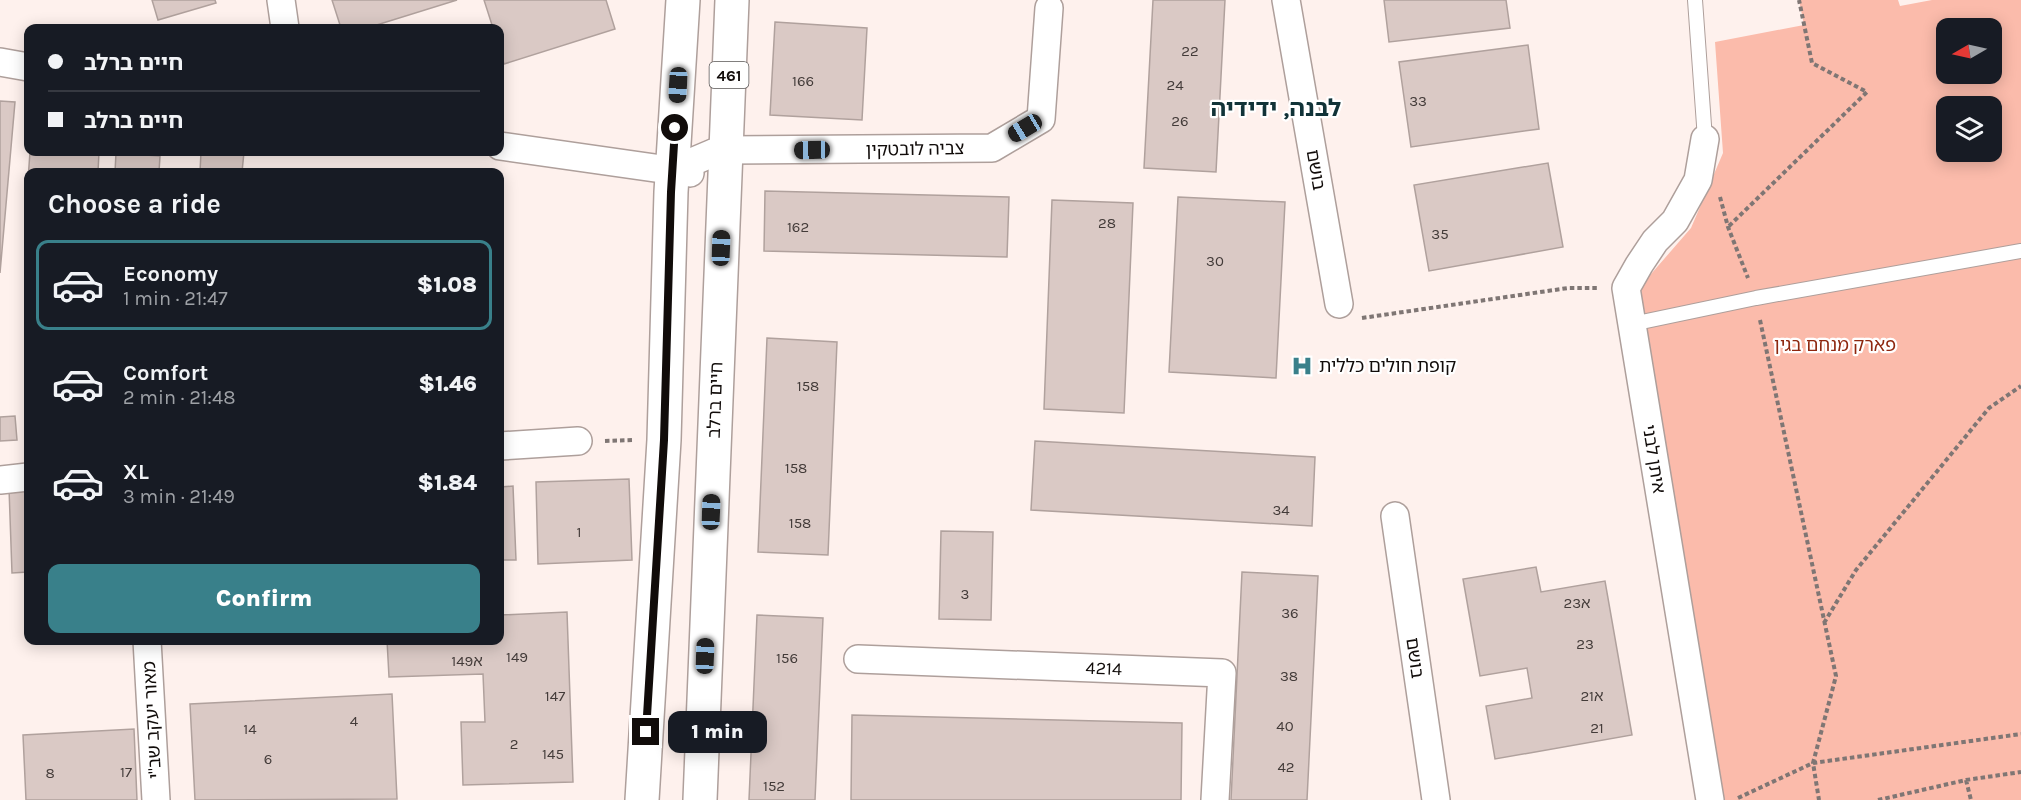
<!DOCTYPE html>
<meta charset="utf-8">
<style>
:root{--surface:#171b24;--page:#20242c;--text:#f1f3f6;--muted:#9ea1a6;--line:#363941;--accent:#39808a}
body{margin:0;font-family:Karla,"Noto Sans Hebrew",sans-serif;background:var(--page);color:var(--text);height:100vh;display:flex;flex-direction:column;font-size:22px;white-space:nowrap}
*{box-sizing:border-box;margin:0}
p{font-size:20px;color:var(--muted)}
.icon{flex:none;width:33px;height:33px;fill:none;stroke:currentColor;stroke-width:2;stroke-linecap:round;stroke-linejoin:round}
.map{position:relative;flex:1;overflow:hidden}
.sheet{position:absolute;left:24px;top:168px;width:480px;height:477px;display:flex;flex-direction:column;background:var(--surface);border-radius:12px;box-shadow:0 3px 15px #0003}
.sheet>*{flex:none}
.guide{position:absolute;left:24px;top:24px;width:480px;height:132px;border-radius:12px;box-shadow:0 3px 15px #0003;display:grid;align-content:center;height:132px;padding:0 24px;background:var(--surface)}
.needle{width:39px;rotate:261deg}
.controls{position:absolute;left:1936px;top:18px;display:grid;gap:12px}
.controls a{display:grid;place-items:center;width:66px;height:66px;border-radius:12px;background:var(--surface);box-shadow:0 3px 15px #0003;font-size:30px}
.end{position:absolute;width:27px;height:27px;margin:-14px;border:8px solid #110c0a;background:#fff;box-shadow:0 0 0 3px #fff}
.from{border-radius:50%}
.bubble{position:absolute;height:42px;border-radius:12px;background:var(--surface);box-shadow:0 3px 15px #0003;font-size:20px;font-weight:800;line-height:42px;text-align:center}
.car{position:absolute;width:18px;height:36px;margin:-18px -9px;border-radius:8px;box-shadow:0 0 4px 2px #0007;background:linear-gradient(#222 24%,#8ab4d8 0 40%,#222 0 76%,#8ab4d8 0 86%,#222 0)}
.guide b{display:flex;align-items:center;gap:21px;height:57px;font-size:22px}
.guide b+b{border-top:2px solid var(--line)}
.guide i{width:15px;height:15px;background:var(--text)}
ul{padding:0;list-style:none}
li{display:flex;align-items:center;gap:18px;height:90px;margin:0 12px 9px;padding:0 12px;border:3px solid transparent;border-radius:12px}
li div{flex:1}
li b{display:block;font-size:22px}
li em{font-style:normal;font-weight:800}
li.current{border-color:var(--accent)}
li>.icon{width:54px;height:54px;stroke-width:1.5}
h2{padding:0 24px;font-size:27px;line-height:72px}
.button{display:flex;gap:12px;margin-top:auto;padding:12px 24px}
.button a{flex:1;height:69px;border-radius:12px;background:var(--accent);color:#fff;font-size:24px;font-weight:800;line-height:69px;text-align:center}
.map>svg:first-child{display:block}
.green{fill:#fbbbab;fill-rule:evenodd}
.building{fill:#dac9c5;stroke:#b0a19d;stroke-width:1.5}
.lines{fill:none;stroke-linecap:round;stroke-linejoin:round}
.service-casing{stroke:#ae9f9b;stroke-width:16}
.minor-casing{stroke:#ae9f9b;stroke-width:30}
.primary-casing{stroke:#ae9f9b;stroke-width:36}
.path{stroke:#7f7674;stroke-width:4;stroke-dasharray:4.5 3;stroke-linecap:butt}
.service{stroke:#fff;stroke-width:14}
.minor{stroke:#fff;stroke-width:27}
.primary{stroke:#fff;stroke-width:33}
.route{stroke:#110c0a;stroke-width:8}
.labels{text-anchor:middle;stroke-width:4.5;stroke-linejoin:round;paint-order:stroke}
.number-label{font-size:15px;fill:#433b39}
.shield{fill:#fff;stroke:#585554;stroke-width:1.5}
.shield-label{font-size:16px;font-weight:bold;fill:#110c0a}
.street-label{font-size:18px;fill:#110c0a;stroke:#fff}
.park-label{font-size:18px;fill:#8e270f;stroke:#fff}
.poi-label{font-size:18px;fill:#110c0a;stroke:#fff;text-anchor:start}
.district-label{font-size:24px;font-weight:bold;fill:#113338;stroke:#fff}
</style>
<div class="map">
<svg width="2021" height="800" viewBox="0 0 2021 800">
<rect width="100%" height="100%" fill="#fef1ed"/>
<path class="green" d="M1799,0H1898L1900,6L1932,0H2021V800H1721L1638,289L1691,228L1723,153L1715,42L1804,25ZM1947,28H1992V74H1947ZM1947,106H1992V152H1947Z"/>
<path class="building" d="M152,0H215L216,3L158,20Z
M332,0H457L367,28H341Z
M484,0H606L615,29L504,64L500,50V28H493Z
M1153,0H1225L1216,172L1144,168Z
M1384,0H1506L1510,28L1389,42Z
M775,22L867,28L862,120L770,115Z
M1528,45L1539,129L1411,147L1399,62Z
M0,101L15,102L0,273Z
M30,152H99L98,172H28V180Z
M201,152H244L242,172H200Z
M116,153L160,156L159,172H115Z
M1548,163L1563,247L1429,271L1414,185Z
M765,191L1009,197L1007,257L764,251Z
M1178,197L1285,202L1276,378L1169,372Z
M1052,200L1133,203L1124,413L1044,409Z
M767,338L837,342L828,555L758,552Z
M15,416L17,440L0,441V417Z
M1035,441L1315,457L1312,526L1031,510Z
M629,479L632,560L538,564L536,482Z
M513,486L516,560H500V487Z
M28,487V572L12,573L9,488Z
M941,531L993,532L991,620L939,619Z
M1536,567L1541,592L1605,581L1632,735L1495,759L1486,706L1532,698L1527,668L1480,676L1463,579Z
M1242,572L1318,576L1307,800H1231Z
M567,612L573,782L463,785L461,722H485L483,674L389,677L387,640H500V615Z
M757,615L823,618L815,800H749Z
M392,694L397,799L195,800L190,704Z
M852,715L1182,723L1181,800H851Z
M134,729L137,800H26L23,735Z"/>
<g class="lines">
<defs>
<path id="service" d="M1695,0L1705,139
M1632,324L1756,298L2021,251"/>
<g id="minor">
<path d="M281,0L285,28"/>
<path d="M1286,0L1339,304"/>
<path d="M0,62L28,67"/>
<path d="M1705,139L1698,180L1675,221L1655,241L1639,265L1626,288L1710,800"/>
<path d="M500,146L690,173"/>
<path d="M673,170L713,153L726,150L992,148L1041,119L1049,8"/>
<path d="M500,446L578,441"/>
<path d="M0,480L28,477"/>
<path d="M1395,516L1436,800"/>
<path d="M147,640L156,800"/>
<path id="s1" d="M858,659L1222,673L1215,800"/>
</g>
<path id="primary" d="M642,800L664,440L671,192L683,0
M700,800L732,0"/>
</defs>
<use href="#service" class="service-casing"/>
<use href="#minor" class="minor-casing"/>
<use href="#primary" class="primary-casing"/>
<path class="path" d="M1720,197L1728,227L1748,278
M1729,226L1867,92L1812,63L1799,0
M1362,318L1568,288H1599
M1760,320L1836,676L1813,763L1819,800
M605,441L634,440
M1824,623L1856,570L1989,408L2021,386
M1966,780L1971,800
M1738,798L1813,763L2021,734
M1878,800L1966,780L2021,772"/>
<use href="#service" class="service"/>
<use href="#minor" class="minor"/>
<use href="#primary" class="primary"/>
</g>
<g class="lines">
<path class="route" d="M646,732L664,440L671,192L675,128"/>
</g>
<defs>
<symbol id="hospital-bare" viewBox="-9 -9 18 18"><path d="M-5-5h3v3.5h4V-5h3V5h-3V1.5h-4V5h-3Z" fill="#39808a" stroke="#fff" stroke-width="2.5" paint-order="stroke"/></symbol>
</defs>
<g fill-rule="evenodd">
<use href="#hospital-bare" x="1287" y="351" width="30" height="30"/>
</g>
<g class="labels">
<g class="number-label">
<text x="1190" y="56">22</text>
<text x="803" y="86">166</text>
<text x="1175" y="90">24</text>
<text x="1418" y="106">33</text>
<text x="1180" y="126">26</text>
<text x="1107" y="228">28</text>
<text x="798" y="232">162</text>
<text x="1440" y="239">35</text>
<text x="1215" y="266">30</text>
<text x="808" y="391">158</text>
<text x="796" y="473">158</text>
<text x="1281" y="515">34</text>
<text x="800" y="528">158</text>
<text x="579" y="537">1</text>
<text x="965" y="599">3</text>
<text x="1577" y="608">23א</text>
<text x="1290" y="618">36</text>
<text x="1585" y="649">23</text>
<text x="517" y="662">149</text>
<text x="787" y="663">156</text>
<text x="467" y="666">149א</text>
<text x="1289" y="681">38</text>
<text x="555" y="701">147</text>
<text x="1592" y="701">21א</text>
<text x="354" y="726">4</text>
<text x="1285" y="731">40</text>
<text x="1597" y="733">21</text>
<text x="250" y="734">14</text>
<text x="514" y="749">2</text>
<text x="553" y="759">145</text>
<text x="268" y="764">6</text>
<text x="1286" y="772">42</text>
<text x="126" y="777">17</text>
<text x="50" y="778">8</text>
<text x="774" y="791">152</text>
</g>
<rect class="shield" x="709.5" y="62" width="39" height="26" rx="4.5"/>
<g class="shield-label">
<text x="729" y="81">461</text>
</g>
<g class="street-label">
<text transform="translate(915 149) rotate(-1)" y="6">צביה לובטקין</text>
<text transform="translate(1316 170) rotate(80)" y="6">בושם</text>
<text transform="translate(715 400) rotate(-88)" y="6">חיים ברלב</text>
<text transform="translate(1654 459) rotate(81)" y="6">איתן לבני</text>
<text transform="translate(1415 658) rotate(82)" y="6">בושם</text>
<text dy="6" stroke="none"><textPath href="#s1" startOffset="246">4214</textPath></text>
<text transform="translate(152 720) rotate(-93)" y="6">מאור יעקב שב"י</text>
</g>
<g class="park-label">
<text x="1835" y="351">פארק מנחם בגין</text>
</g>
<g class="poi-label">
<text x="1319" y="372">קופת חולים כללית</text>
</g>
<g class="district-label">
<text x="1276" y="116">לבנה, ידידיה</text>
</g>
</g>
</svg>
<div class="controls">
<a><svg class="needle" viewBox="-14 -14 28 28"><path d="M0-13l5 13h-10z" fill="#e53935"/><path d="M0 13l5-13h-10z" fill="#9ea1a6"/></svg></a>
<a><svg class="icon" aria-label="layers" viewBox="0 0 24 24"><path d="M12 4l9 5-9 5-9-5zM3 14l9 5 9-5"/></svg></a>
</div>
<i class="end from" style="left:675px;top:128px"></i>
<i class="end" style="left:646px;top:732px"></i>
<div class="bubble" style="left:668px;top:711px;width:99px">1 min</div>
<i class="car" style="left:678px;top:85px;rotate:183deg"></i>
<i class="car" style="left:1025px;top:128px;rotate:239deg"></i>
<i class="car" style="left:812px;top:150px;rotate:269deg"></i>
<i class="car" style="left:721px;top:248px;rotate:2deg"></i>
<i class="car" style="left:711px;top:512px;rotate:2deg"></i>
<i class="car" style="left:705px;top:656px;rotate:2deg"></i>
<div class="guide">
<b><i class="from"></i>חיים ברלב</b>
<b><i></i>חיים ברלב</b>
</div>
<section class="sheet">
<h2>Choose a ride</h2>
<ul>
<li class="current"><svg class="icon" aria-label="car" viewBox="0 0 24 24"><path d="M5 17H2v-5l4-1 3-4h7l3 4 3 1v5h-3M9 17h6M6 11h13"/><circle cx="7" cy="17" r="2"/><circle cx="17" cy="17" r="2"/></svg><div><b>Economy</b><p>1 min · 21:47</p></div><em>$1.08</em></li>
<li><svg class="icon" aria-label="car" viewBox="0 0 24 24"><path d="M5 17H2v-5l4-1 3-4h7l3 4 3 1v5h-3M9 17h6M6 11h13"/><circle cx="7" cy="17" r="2"/><circle cx="17" cy="17" r="2"/></svg><div><b>Comfort</b><p>2 min · 21:48</p></div><em>$1.46</em></li>
<li><svg class="icon" aria-label="car" viewBox="0 0 24 24"><path d="M5 17H2v-5l4-1 3-4h7l3 4 3 1v5h-3M9 17h6M6 11h13"/><circle cx="7" cy="17" r="2"/><circle cx="17" cy="17" r="2"/></svg><div><b>XL</b><p>3 min · 21:49</p></div><em>$1.84</em></li>
</ul>
<div class="button"><a>Confirm</a></div>
</section>
</div>
